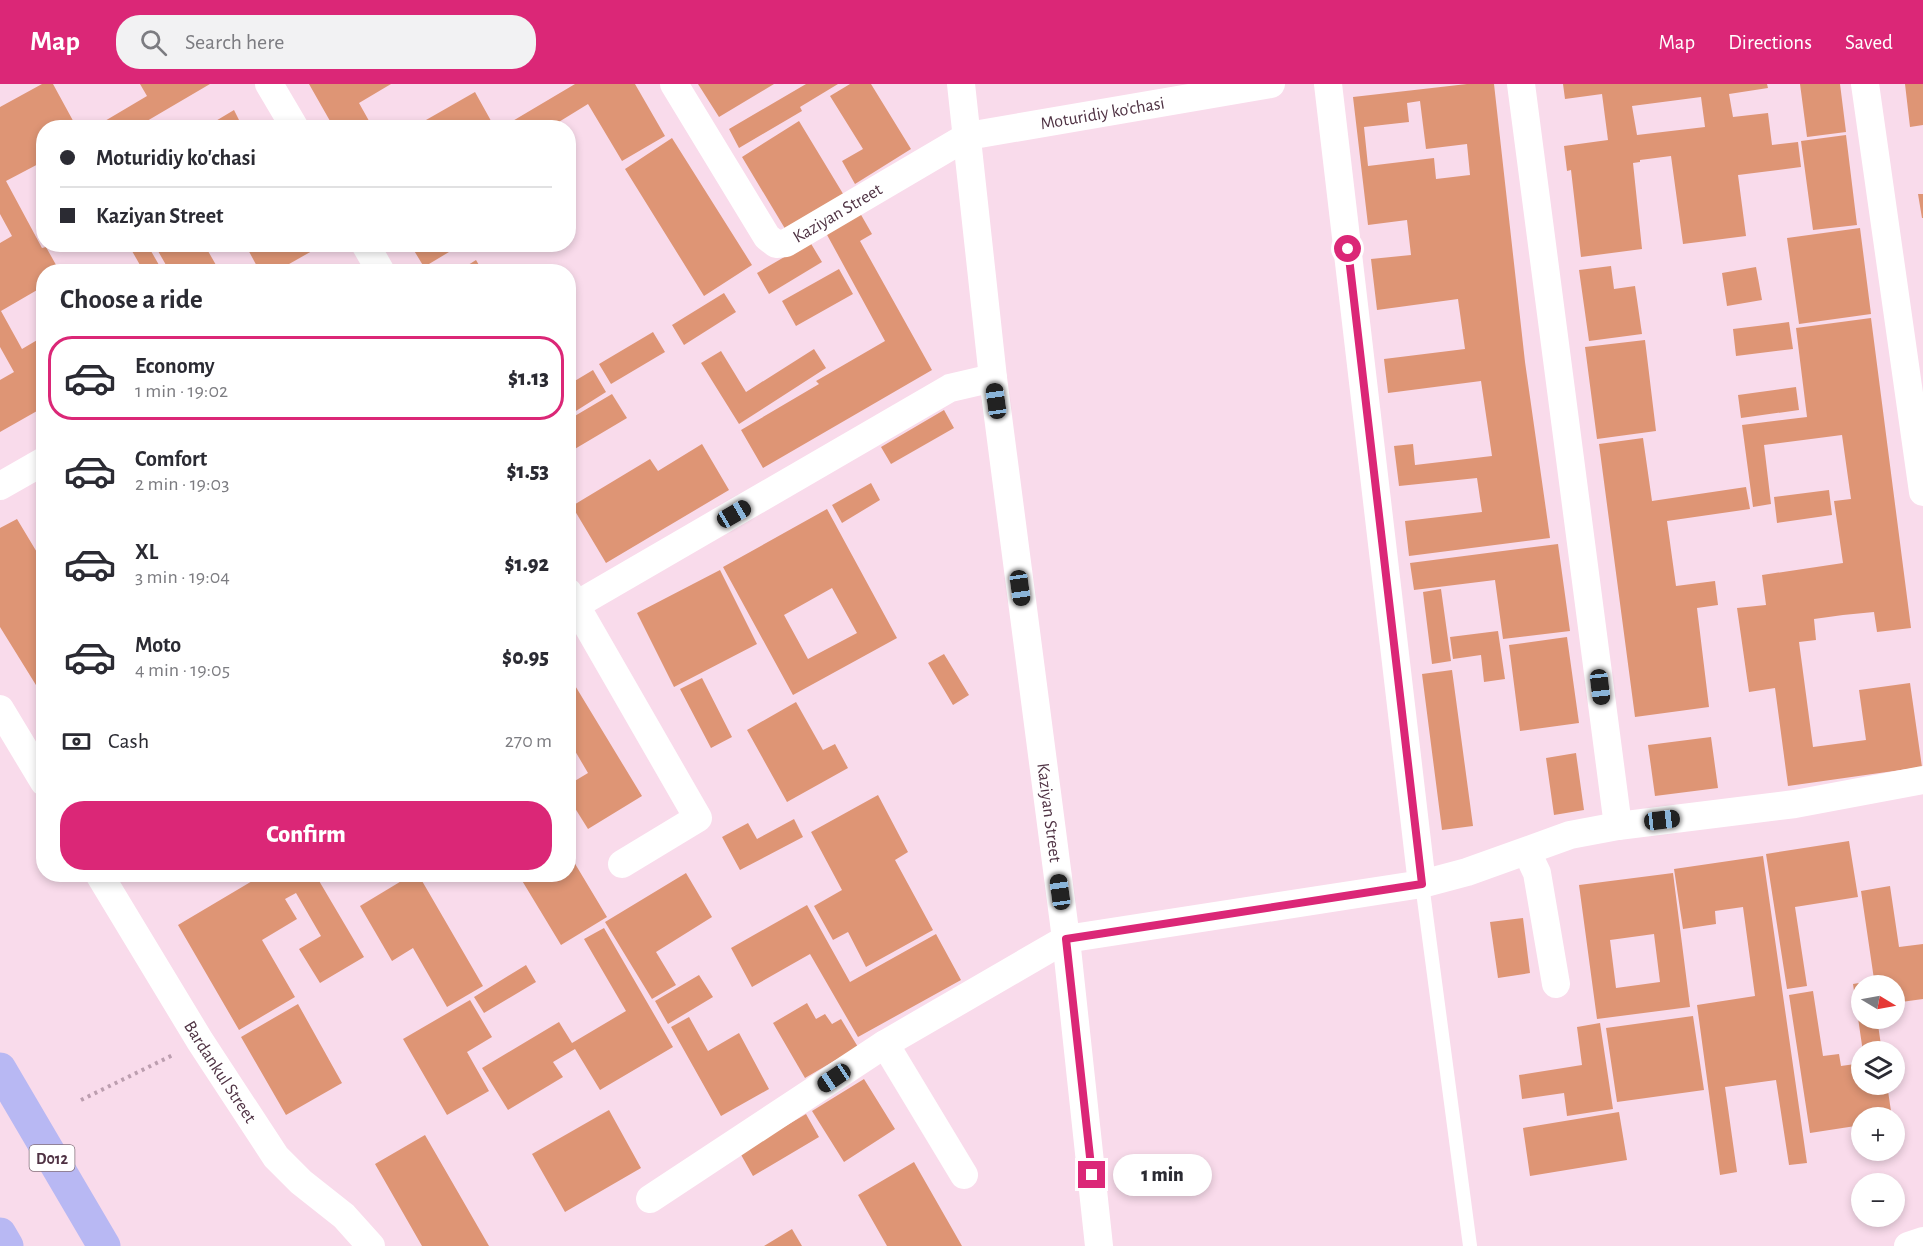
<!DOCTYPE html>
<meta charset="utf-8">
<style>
:root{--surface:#fff;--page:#f2f2f3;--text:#2b2b33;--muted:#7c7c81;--line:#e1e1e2;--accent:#db2777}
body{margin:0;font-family:"Alegreya Sans",sans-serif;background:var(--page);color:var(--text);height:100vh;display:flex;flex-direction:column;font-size:22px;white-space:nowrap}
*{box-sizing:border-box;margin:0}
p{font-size:20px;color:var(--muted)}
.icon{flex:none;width:33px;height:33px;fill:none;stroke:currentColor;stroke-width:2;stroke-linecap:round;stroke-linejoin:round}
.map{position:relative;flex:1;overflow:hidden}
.details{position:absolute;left:36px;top:180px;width:540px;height:618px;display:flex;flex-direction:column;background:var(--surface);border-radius:24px;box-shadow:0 3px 9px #0003}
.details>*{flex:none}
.top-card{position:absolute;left:36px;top:36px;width:540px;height:132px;border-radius:24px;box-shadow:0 3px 9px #0003;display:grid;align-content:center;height:132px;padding:0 24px;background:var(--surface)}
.needle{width:39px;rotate:100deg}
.controls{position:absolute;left:1851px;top:891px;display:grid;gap:12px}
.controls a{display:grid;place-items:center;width:54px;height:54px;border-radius:50%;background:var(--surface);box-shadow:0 3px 9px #0003;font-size:30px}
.end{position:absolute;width:27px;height:27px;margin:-14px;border:8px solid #db2777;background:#fff;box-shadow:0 0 0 3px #fff}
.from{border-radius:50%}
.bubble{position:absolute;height:42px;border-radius:21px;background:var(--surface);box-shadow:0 3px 9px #0003;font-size:20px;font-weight:800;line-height:42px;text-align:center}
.car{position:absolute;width:18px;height:36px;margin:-18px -9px;border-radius:8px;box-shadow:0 0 4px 2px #0007;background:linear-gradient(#222 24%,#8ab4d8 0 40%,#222 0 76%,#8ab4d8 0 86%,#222 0)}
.top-card b{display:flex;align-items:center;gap:21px;height:57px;font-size:22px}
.top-card b+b{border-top:2px solid var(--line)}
.top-card i{width:15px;height:15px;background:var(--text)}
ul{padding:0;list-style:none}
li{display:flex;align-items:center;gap:18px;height:84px;margin:0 12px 9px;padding:0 12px;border:3px solid transparent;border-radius:24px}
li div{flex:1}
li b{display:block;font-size:22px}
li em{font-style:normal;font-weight:800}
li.current{border-color:var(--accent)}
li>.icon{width:54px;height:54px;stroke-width:1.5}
h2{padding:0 24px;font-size:27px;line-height:72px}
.pay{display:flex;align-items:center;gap:15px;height:66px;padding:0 24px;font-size:22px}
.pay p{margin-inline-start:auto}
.primary-button{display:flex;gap:12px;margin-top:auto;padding:12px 24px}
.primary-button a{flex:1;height:69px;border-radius:24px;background:var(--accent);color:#fff;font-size:24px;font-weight:800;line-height:69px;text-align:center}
header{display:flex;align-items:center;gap:36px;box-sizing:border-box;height:84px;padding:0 30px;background:var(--accent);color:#fff}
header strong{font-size:28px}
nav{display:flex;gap:33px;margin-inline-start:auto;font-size:21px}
.search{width:420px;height:54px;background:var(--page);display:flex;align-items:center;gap:15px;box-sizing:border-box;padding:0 21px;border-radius:24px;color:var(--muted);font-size:22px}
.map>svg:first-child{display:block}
.building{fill:#de9575;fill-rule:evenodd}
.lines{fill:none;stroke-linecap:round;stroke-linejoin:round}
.path{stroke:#bc9eaf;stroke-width:4;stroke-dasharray:3 4.5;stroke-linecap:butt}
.service{stroke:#fff;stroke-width:14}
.minor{stroke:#fff;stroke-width:28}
.trunk{stroke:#b8b8f3;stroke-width:33}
.route{stroke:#db2777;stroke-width:8}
.labels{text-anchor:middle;stroke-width:4.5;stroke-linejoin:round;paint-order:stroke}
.shield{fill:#fff;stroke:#84707b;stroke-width:1.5}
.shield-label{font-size:16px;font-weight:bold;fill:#4f3243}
.street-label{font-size:18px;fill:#4f3243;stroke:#fff}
</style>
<header>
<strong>Map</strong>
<div class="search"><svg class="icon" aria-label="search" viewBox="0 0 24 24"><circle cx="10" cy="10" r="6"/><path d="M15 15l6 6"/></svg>Search here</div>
<nav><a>Map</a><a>Directions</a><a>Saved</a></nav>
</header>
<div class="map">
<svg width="1923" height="1162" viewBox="0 0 1923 1162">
<rect width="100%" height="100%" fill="#f9dbeb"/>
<path class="building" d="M42,0H53L77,44H44V77L6,97L42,164L46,163L60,188H44V202L1,227L22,265L44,252V323L0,348V296L14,288L0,263V159L12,152L0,130V23Z
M140,0H210L135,44H93L147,12Z
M309,0H391L359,19L373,44H334Z
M575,0H635L665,52L622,77L588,20L549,44H501Z
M698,0H774L719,33Z
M806,0H838L800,23L802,27L739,64L729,45Z
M850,0H871L911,65L855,100L842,77L863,65L830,12Z
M1467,0H1494L1525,278L1550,454L1409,472L1405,437L1482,428L1477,394L1399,402L1394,362L1413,360L1415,381L1492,372L1481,297L1388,309L1384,275L1465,265L1458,215L1377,226L1371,175L1411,171L1407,136L1368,141L1353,13ZM1420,17L1426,65L1467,60L1470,91L1436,95L1434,74L1368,82L1364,43L1409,38L1407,19Z
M1563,0H1767L1768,4L1729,10L1733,33L1768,29L1772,61L1798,58L1801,83L1738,91L1746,152L1683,160L1671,72L1640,76V78L1633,79L1642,165L1581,173L1571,86L1567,87L1564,62L1608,56L1602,10L1565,15ZM1701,13L1705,43L1637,51L1632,22Z
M1800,0H1840L1846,48L1807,53Z
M1905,0H1923V41L1910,43Z
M475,8L495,44H412Z
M234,26L243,44H204Z
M799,37L845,113L787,148L742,73Z
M1846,51L1857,141L1813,146L1801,57Z
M672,54L752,181L704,212L625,85Z
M568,95L574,105L568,108Z
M1918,110H1923V134H1922Z
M860,129L872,150L860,157L932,286L763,384L741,346L819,300L816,297L885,257L826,149Z
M1860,144L1871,230L1799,240L1787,154Z
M810,158L822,178L769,210L757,189Z
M128,160H147L163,188H144Z
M154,160H204L220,188H170Z
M245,160H309L312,167L275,188H260Z
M410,160H451L454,165L424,183Z
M476,176L483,188H457Z
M1611,182L1614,205L1635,202L1642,250L1589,257L1579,186Z
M1756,183L1762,216L1727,222L1722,189Z
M839,185L853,210L796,242L782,217Z
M724,209L736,228L684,261L672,241Z
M1871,234L1911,544L1877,548L1874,528L1843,531L1814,535L1816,556L1799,558L1813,663L1866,656L1859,606L1910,599L1922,683L1788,702L1775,604L1749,608L1737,524L1766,521L1762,491L1843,479L1834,417L1851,415L1842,351L1764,361L1771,420L1753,423L1742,341L1807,333L1796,244Z
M1789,238L1793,265L1736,272L1733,245Z
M653,248L665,268L611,300L599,280Z
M1645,256L1656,347L1597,355L1585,263Z
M814,265L826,284L739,340L701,279L721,267L746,308Z
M593,286L606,308L568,332V301Z
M1796,303L1799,326L1741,334L1738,311Z
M612,310L627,334L568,369V336Z
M944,326L954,344L891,380L881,363Z
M1643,354L1652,417L1746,403L1750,425L1667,437L1676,502L1715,497L1718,521L1697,524L1709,623L1635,633L1599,360Z
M702,360L729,406L606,479L572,422L650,375L658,387Z
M871,399L880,416L842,439L832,421Z
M1829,406L1832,431L1777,439L1774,413Z
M827,425L897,554L793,611L723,483ZM832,504L857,549L808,575L784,531Z
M17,435L44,480V614L0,543V444Z
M1558,460L1570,547L1503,555L1495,496L1414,506L1410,479Z
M720,486L757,560L674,603L637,529Z
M1441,505L1451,577L1432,580L1423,508Z
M1498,547L1505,595L1484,598L1481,571L1453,575L1450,553Z
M1567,553L1579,639L1520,647L1509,561Z
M944,570L969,611L953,621L928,579Z
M1452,586L1473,742L1442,746L1422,590Z
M568,590L642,712L588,745L568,713V701L588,689L568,655Z
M702,594L732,653L711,664L680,605Z
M796,618L823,666L835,660L848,684L787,718L747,646Z
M1711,653L1718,704L1655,712L1648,661Z
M1576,669L1584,726L1554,731L1546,674Z
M878,711L908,768L895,776L933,846L866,883L848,848L833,856L814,822L842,806L811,748Z
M794,735L803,753L740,786L722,753L748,739L757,755Z
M1849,757L1858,813L1795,823L1807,902L1787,905L1766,770Z
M568,768L607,833L561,861L518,790H568Z
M1763,772L1807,1079L1789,1081L1776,996L1725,1003L1737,1088L1720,1091L1697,921L1755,912L1743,823L1715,827L1716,840L1683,845L1674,785Z
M686,789L712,833L656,868L676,901L652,915L605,838Z
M1673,789L1690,923L1597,935L1579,801ZM1654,850L1660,898L1616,904L1610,856Z
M264,790H315L364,873L320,899L299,865L321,852L296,809L285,815L297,835L262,856L295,913L239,946L178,841Z
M413,790H418L483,902L447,923L413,864L392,877L360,822Z
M1890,802L1899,863L1923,860V915L1894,919V902H1875L1861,807Z
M807,821L850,898L936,850L961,896L858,953L810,870L752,903L731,864Z
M1523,834L1530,889L1498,894L1490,838Z
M604,844L673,963L600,1006L575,965L553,978L563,993L508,1026L482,984L559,938L572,959L626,927L584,855Z
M526,881L536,898L484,929L474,913Z
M699,891L713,913L668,940L655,917Z
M1871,897L1872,902H1862V934H1877L1882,968H1863L1853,900Z
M1813,907L1823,972L1839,970L1841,982L1862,979V1000H1887L1892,1034H1862V1041L1810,1049L1789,911Z
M470,916L492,953L467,968L489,1007L447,1031L403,955Z
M807,919L816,935L825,930L832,940L841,935L858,963L805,994L773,939Z
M298,920L342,999L286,1031L241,953Z
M1693,932L1704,1006L1617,1018L1606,944Z
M689,933L708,967L739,949L769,1005L721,1032L671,943Z
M1600,939L1613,1025L1567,1032L1564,1009L1522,1015L1519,991L1582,981L1577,943Z
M864,995L895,1045L844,1078L812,1027Z
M609,1026L641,1084L565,1128L532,1070Z
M1619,1028L1627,1076L1530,1092L1523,1044Z
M806,1030L819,1053L753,1092L740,1069Z
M425,1051L489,1162H422L375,1080Z
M914,1078L962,1162H887L858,1111Z
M792,1145L802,1162H764Z"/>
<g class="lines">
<path class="path" d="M81,1016L175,970"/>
<path class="service" d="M1422,800L1470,1162"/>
<g class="minor">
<path d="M269,0L295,44"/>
<path id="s1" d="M674,0L767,153L776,160L786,159L968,52L1271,0"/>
<path id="s2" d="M961,0L993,294L1066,855L1099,1162"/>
<path d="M1328,0L1422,800"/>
<path d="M1521,0L1618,742"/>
<path d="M1865,0L1923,408"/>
<path d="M365,160L381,188"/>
<path d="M0,402L44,377"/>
<path d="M568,508L698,734L622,780"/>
<path d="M568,519L576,521L950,304L993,294"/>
<path d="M0,625L44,698"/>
<path d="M1527,768L1537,789L1556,900"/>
<path id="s3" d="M99,790L200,957L276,1073L301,1098L344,1132L371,1162"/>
<path d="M885,960L964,1091"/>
<path d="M650,1115L885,960L1066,855L1422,800L1467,788L1570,751L1618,742L1795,720L1923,696"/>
<path d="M1908,1162L1923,1157"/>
</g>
<path class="trunk" d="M0,985L104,1162
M0,1150L7,1162"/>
</g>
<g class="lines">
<path class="route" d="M1092,1091L1066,855L1422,800L1348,165"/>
</g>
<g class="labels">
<rect class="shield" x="29.5" y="1061" width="45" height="26" rx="4.5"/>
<g class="shield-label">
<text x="52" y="1080">D012</text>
</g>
<g class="street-label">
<text dy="6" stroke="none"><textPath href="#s1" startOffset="548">Moturidiy ko'chasi</textPath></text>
<text dy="6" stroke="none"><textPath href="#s1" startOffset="260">Kaziyan Street</textPath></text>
<text dy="6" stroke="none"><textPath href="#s2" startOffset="734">Kaziyan Street</textPath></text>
<text dy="6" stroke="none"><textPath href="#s3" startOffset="232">Bardankul Street</textPath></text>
</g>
</g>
</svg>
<div class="controls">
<a><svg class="needle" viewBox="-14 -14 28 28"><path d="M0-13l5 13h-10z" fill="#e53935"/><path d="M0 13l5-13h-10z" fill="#7c7c81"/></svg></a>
<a><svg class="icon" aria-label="layers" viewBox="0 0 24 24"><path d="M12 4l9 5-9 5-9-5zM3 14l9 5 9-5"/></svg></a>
<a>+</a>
<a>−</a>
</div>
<i class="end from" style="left:1348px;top:165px"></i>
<i class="end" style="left:1092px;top:1091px"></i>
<div class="bubble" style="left:1113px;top:1070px;width:99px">1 min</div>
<i class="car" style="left:996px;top:317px;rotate:352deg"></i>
<i class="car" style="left:734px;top:430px;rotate:60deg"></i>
<i class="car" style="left:1020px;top:504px;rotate:172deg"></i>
<i class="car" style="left:1600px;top:603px;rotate:173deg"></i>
<i class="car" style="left:1662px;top:736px;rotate:83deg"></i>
<i class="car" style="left:1060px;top:808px;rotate:352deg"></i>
<i class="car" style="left:834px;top:994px;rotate:236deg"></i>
<div class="top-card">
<b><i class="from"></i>Moturidiy ko'chasi</b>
<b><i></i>Kaziyan Street</b>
</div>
<section class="details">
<h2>Choose a ride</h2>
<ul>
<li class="current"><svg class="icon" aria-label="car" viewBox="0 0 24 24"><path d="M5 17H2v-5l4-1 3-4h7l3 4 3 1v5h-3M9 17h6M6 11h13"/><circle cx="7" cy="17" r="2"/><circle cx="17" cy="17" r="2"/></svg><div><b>Economy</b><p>1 min · 19:02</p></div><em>$1.13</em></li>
<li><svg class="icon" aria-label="car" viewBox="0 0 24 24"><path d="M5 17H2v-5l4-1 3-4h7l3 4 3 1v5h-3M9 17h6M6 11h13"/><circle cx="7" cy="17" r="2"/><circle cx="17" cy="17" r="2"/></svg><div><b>Comfort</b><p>2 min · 19:03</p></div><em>$1.53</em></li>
<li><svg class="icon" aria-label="car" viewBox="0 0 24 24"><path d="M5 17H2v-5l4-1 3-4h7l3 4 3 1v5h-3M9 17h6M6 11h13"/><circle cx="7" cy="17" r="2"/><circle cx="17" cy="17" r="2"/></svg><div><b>XL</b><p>3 min · 19:04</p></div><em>$1.92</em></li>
<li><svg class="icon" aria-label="car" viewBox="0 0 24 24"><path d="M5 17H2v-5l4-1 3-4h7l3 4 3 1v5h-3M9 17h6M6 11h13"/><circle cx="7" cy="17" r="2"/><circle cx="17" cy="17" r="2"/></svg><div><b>Moto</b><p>4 min · 19:05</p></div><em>$0.95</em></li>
</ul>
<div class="pay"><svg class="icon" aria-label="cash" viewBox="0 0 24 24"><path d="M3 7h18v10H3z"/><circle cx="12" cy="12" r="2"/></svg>Cash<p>270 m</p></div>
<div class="primary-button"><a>Confirm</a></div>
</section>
</div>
